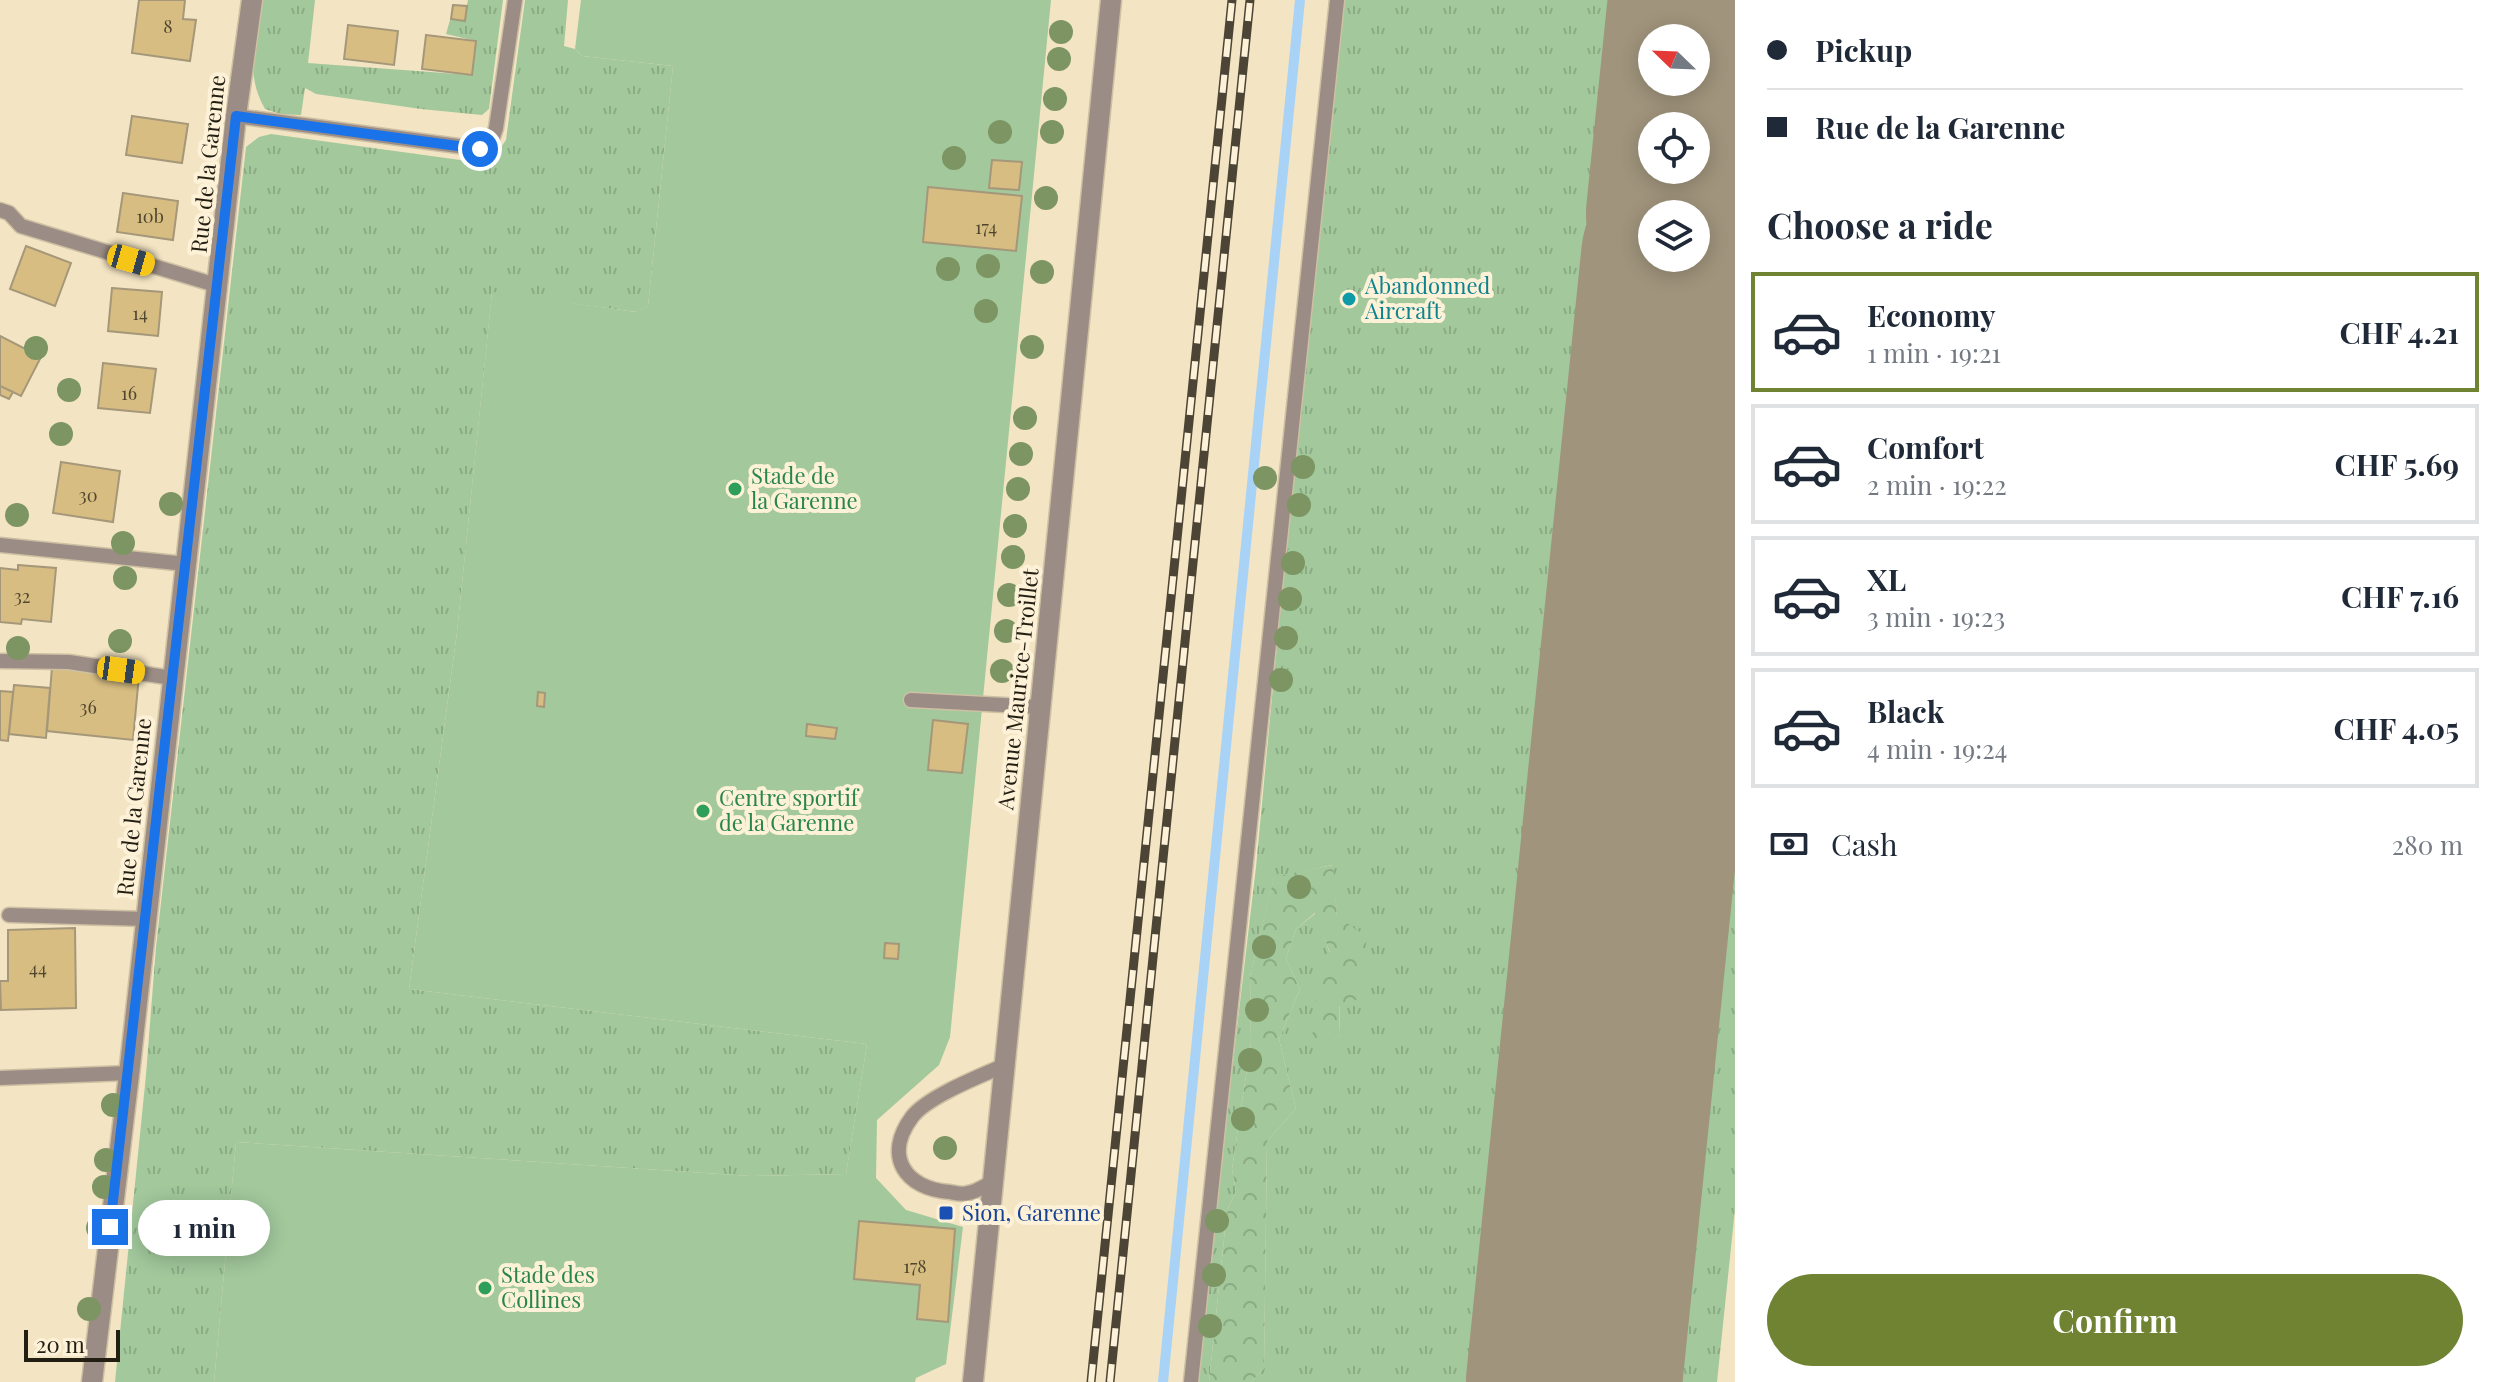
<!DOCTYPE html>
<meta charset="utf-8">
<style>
:root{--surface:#fff;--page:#f2f2f3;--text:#1f2937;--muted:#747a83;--line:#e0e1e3;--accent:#708333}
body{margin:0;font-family:"Playfair Display",serif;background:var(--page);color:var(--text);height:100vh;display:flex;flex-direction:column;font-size:30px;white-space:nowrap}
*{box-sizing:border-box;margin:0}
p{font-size:26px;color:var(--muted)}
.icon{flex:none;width:44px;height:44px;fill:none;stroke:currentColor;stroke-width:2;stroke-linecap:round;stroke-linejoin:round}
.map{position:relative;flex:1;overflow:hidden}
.side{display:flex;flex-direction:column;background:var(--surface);width:760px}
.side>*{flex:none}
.top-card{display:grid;align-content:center;height:176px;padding:0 32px;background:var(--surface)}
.needle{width:52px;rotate:293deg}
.tools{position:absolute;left:1638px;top:24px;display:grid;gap:16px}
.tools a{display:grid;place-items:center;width:72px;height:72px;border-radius:50%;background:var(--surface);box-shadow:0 4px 20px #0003;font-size:40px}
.scale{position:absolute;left:24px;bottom:20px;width:96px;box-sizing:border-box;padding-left:8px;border:4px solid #231e12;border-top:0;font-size:22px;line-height:28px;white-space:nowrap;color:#231e12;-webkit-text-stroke:6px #fdf1d7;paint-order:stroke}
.end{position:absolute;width:36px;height:36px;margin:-18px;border:10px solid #1a73e8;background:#fff;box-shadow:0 0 0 4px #fff}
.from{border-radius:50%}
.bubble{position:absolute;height:56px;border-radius:28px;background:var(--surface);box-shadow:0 4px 20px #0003;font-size:26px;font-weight:700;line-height:56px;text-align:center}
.car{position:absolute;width:24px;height:48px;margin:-24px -12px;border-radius:10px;box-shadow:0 0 6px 2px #0007;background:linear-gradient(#f5c518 24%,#345 0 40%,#f5c518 0 76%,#345 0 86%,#f5c518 0)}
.top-card b{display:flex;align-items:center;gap:28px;height:76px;font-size:30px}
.top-card b+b{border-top:2px solid var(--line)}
.top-card i{width:20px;height:20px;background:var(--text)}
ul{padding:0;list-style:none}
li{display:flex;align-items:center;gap:24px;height:120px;margin:0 16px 12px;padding:0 16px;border:4px solid var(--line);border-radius:0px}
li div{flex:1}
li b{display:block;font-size:30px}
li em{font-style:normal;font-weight:700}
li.current{border-color:var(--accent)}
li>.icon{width:72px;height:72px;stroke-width:1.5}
h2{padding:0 32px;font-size:36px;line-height:96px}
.pay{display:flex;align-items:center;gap:20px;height:88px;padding:0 32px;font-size:30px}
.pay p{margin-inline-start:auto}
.action{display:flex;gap:16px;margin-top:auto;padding:16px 32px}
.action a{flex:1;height:92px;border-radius:48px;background:var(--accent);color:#fff;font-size:32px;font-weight:700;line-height:92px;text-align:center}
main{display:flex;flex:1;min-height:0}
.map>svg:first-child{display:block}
.grass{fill:url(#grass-tufts);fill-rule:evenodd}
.forest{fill:url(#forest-crowns)}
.garden{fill:#a2c89c}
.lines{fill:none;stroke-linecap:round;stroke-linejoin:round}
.stream{stroke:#a9d3f6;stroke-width:10}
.runway{stroke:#a0947c;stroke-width:216}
.building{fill:#d7bd82;stroke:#a59779;stroke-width:2}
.lane-casing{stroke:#cec0a3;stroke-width:17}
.street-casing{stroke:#cec0a3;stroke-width:23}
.lane{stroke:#9b8d85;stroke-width:14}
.street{stroke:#9b8d85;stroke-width:20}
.rail-casing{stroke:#4c4535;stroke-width:9}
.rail{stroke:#fdf1d7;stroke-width:6;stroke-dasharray:18;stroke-linecap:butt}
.tree{fill:#7c9562}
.route{stroke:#1a73e8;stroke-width:10}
.culture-dot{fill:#0f9aa8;stroke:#fdf1d7;stroke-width:3}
.leisure-dot{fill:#2e9e5b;stroke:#fdf1d7;stroke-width:3}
.transit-dot{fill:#1a4fb4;stroke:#fdf1d7;stroke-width:3}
.labels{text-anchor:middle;stroke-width:8;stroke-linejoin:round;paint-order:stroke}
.number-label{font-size:18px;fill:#50462e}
.street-label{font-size:22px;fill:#231e12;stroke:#fdf1d7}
.culture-label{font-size:22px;fill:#0d838f;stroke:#fdf1d7;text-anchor:start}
.leisure-label{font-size:22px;fill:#27864d;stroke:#fdf1d7;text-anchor:start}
.transit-label{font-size:22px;fill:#164399;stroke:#fdf1d7;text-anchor:start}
</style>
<main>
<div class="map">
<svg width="1735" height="1382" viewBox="0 0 1735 1382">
<defs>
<pattern id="grass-tufts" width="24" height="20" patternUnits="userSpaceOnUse" patternTransform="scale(2)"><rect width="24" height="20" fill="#a2c89c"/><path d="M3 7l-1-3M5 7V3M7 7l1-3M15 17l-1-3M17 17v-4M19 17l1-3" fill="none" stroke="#8bab85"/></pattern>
<pattern id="forest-crowns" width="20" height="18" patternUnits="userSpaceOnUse" patternTransform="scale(2)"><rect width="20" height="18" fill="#a2c89c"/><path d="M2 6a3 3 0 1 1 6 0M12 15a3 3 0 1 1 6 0" fill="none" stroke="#8bab85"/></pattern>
</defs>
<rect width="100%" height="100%" fill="#f3e4c3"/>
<path class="grass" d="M261,0H315L308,63L471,75L476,41L446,34L452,13L465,14L468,0H503L489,109L482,115L421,109L316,94L305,88L301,115L280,114L265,109C244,72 255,39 261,0Z
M525,0H568L564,46L575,49L582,56L673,66L648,306L637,312L492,293L457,632L409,989L867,1044L846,1174L751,1176L236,1142L214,1382H115L146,1075L156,947L246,147L259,137L271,134L482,163L497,153L506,140Z
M1345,0H1735V1209L1717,1382H1251L1264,1368L1267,1141L1296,1109L1279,1039L1300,989L1286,959L1296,929L1316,913L1330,954L1317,1054L1340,1035L1337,916L1332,865L1274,878L1250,976L1251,1042L1232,1169L1236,1192L1227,1210L1209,1382H1199L1220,1172L1256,867L1296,443ZM1652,38H1696V82H1652ZM1652,126H1696V170H1652ZM1652,214H1696V258H1652Z"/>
<path class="forest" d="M1333,865L1337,916L1367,937L1358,999L1339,1006L1340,1035L1317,1055L1312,1038L1321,965L1330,953L1315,913L1296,929L1286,959L1300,989L1279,1039L1296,1109L1267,1141L1264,1368L1251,1382H1209L1227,1210L1236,1192L1232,1169L1251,1042L1250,976L1274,877Z"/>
<path class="garden" d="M581,0H1051L950,1037L939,1065L877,1120L876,1178L906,1210L963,1227L946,1364L916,1378L915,1382H214L236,1142L751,1176L846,1174L867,1044L409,989L457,632L492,292L636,312L648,306L673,66L582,56L575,49Z"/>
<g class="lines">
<path class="stream" d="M1163,1382L1300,0"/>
<path class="runway" d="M1694,214L1716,0
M1574,1382L1689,258"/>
</g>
<path class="building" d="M139,0H185L183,19L196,20L190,61L132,53Z
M453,5L467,6L465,21L451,19Z
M348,25L398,31L394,65L344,59Z
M426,35L476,41L472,75L422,69Z
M132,116L188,124L182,163L126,155Z
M992,160L1022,162L1019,190L989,188Z
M928,187L1022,196L1016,251L923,242Z
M123,193L178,201L173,240L117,232Z
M26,246L71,263L55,306L10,289Z
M112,288L162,292L158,336L108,331Z
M0,336L41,357L21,396L0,386Z
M103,363L156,369L150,413L98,408Z
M0,386L13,392L9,399L0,395Z
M61,462L120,471L113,522L53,513Z
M18,565L56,568L51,622L22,619L21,624L0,622V568L18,570Z
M52,667L139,675L133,740L47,731Z
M14,685L50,688L46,738L9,734Z
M0,691L13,692L8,741L0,740Z
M538,692L545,693L544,707L537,706Z
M933,720L968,724L962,773L928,770Z
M807,724L837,728L835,739L806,736Z
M75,928L76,1008L1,1010L0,981H8V930Z
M885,943L899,944L898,959L884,958Z
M859,1221L955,1229L948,1322L917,1319L920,1285L854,1279Z"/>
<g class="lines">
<defs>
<path id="lane" d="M236,116L480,149L492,140L496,128L515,0
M0,210L9,213L21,226L219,286
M0,545L186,564
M0,661L69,662L172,678
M911,700L1040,707
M9,915L146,919
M0,1078L129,1073
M991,1183C984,1186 976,1192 968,1193C963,1195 955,1193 950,1192C905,1189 883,1156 912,1117C927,1097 980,1076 1003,1066
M1191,1382L1337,0"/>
<path id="street" d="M92,1382L130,1066L236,116L252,0
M973,1382L1111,0"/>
</defs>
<use href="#lane" class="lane-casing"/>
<use href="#street" class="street-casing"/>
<use href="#lane" class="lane"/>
<use href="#street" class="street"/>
<defs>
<path id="rail" d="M1091,1382L1232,0
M1110,1382L1250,0"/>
</defs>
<use href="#rail" class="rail-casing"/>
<use href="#rail" class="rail"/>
</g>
<g class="tree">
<circle cx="1061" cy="32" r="12"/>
<circle cx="1059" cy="59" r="12"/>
<circle cx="1055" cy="99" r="12"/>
<circle cx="1000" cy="132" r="12"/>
<circle cx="1052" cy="132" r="12"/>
<circle cx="954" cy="158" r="12"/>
<circle cx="1046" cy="198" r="12"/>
<circle cx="988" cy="266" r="12"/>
<circle cx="948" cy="269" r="12"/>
<circle cx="1042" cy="272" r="12"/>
<circle cx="986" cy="311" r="12"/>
<circle cx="1032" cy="347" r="12"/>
<circle cx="36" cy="348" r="12"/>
<circle cx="69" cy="390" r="12"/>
<circle cx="1025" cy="418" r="12"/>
<circle cx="61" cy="434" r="12"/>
<circle cx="1021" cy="454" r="12"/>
<circle cx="1303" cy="467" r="12"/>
<circle cx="1265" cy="478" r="12"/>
<circle cx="1018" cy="489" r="12"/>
<circle cx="171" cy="504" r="12"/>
<circle cx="1299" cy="505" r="12"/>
<circle cx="17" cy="515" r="12"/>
<circle cx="1015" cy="526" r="12"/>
<circle cx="123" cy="543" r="12"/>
<circle cx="1013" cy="557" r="12"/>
<circle cx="1293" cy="563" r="12"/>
<circle cx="125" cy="578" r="12"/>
<circle cx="1009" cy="595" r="12"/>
<circle cx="1290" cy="599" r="12"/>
<circle cx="1006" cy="631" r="12"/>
<circle cx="1286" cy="638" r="12"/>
<circle cx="120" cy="641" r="12"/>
<circle cx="18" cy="648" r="12"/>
<circle cx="1002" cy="671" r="12"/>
<circle cx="1281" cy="680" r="12"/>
<circle cx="1299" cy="887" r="12"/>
<circle cx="1264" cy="947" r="12"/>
<circle cx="1257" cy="1010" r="12"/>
<circle cx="1250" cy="1060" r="12"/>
<circle cx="113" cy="1105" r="12"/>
<circle cx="1243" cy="1119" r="12"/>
<circle cx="945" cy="1148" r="12"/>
<circle cx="106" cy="1160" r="12"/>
<circle cx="104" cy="1187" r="12"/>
<circle cx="1217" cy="1221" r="12"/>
<circle cx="98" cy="1228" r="12"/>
<circle cx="1214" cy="1275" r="12"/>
<circle cx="89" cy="1309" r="12"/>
<circle cx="1210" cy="1326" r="12"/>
</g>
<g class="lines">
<path class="route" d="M110,1227L236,116L480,149"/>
</g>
<circle class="culture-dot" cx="1349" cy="299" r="8"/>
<g class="leisure-dot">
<circle cx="735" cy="489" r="8"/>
<circle cx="703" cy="811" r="8"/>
<circle cx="485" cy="1288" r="8"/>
</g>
<rect class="transit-dot" x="938" y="1205" width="16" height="16" rx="4"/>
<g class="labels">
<g class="number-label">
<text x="168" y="33">8</text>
<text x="150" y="223">10b</text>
<text x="986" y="234">174</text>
<text x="140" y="320">14</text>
<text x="129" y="400">16</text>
<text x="88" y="502">30</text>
<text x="22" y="603">32</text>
<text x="88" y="714">36</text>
<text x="38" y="975">44</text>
<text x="915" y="1273">178</text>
</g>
<g class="street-label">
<text transform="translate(208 164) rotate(-84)" y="8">Rue de la Garenne</text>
<text transform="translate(1018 689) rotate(-84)" y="8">Avenue Maurice-Troillet</text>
<text transform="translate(134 807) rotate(-84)" y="8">Rue de la Garenne</text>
</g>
<g class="culture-label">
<text x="1365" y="294">Abandonned<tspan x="1365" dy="25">Aircraft</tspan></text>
</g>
<g class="leisure-label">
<text x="751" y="484">Stade de<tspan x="751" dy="25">la Garenne</tspan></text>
<text x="719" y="806">Centre sportif<tspan x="719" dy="25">de la Garenne</tspan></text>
<text x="501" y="1283">Stade des<tspan x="501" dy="25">Collines</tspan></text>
</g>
<g class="transit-label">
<text x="962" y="1221">Sion, Garenne</text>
</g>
</g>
</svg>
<div class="tools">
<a><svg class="needle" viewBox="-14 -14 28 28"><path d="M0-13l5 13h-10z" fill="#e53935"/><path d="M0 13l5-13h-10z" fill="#747a83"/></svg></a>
<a><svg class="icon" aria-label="locate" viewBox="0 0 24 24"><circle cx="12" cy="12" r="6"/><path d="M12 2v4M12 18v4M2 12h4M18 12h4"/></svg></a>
<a><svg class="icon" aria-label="layers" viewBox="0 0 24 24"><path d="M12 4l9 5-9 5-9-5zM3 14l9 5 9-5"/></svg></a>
</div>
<div class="scale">20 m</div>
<i class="end from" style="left:480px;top:149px"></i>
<i class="end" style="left:110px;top:1227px"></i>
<div class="bubble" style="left:138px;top:1200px;width:132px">1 min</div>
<i class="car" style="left:131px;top:260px;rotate:106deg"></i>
<i class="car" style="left:121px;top:670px;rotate:98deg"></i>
</div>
<section class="side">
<div class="top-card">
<b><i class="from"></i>Pickup</b>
<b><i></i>Rue de la Garenne</b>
</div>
<h2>Choose a ride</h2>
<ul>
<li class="current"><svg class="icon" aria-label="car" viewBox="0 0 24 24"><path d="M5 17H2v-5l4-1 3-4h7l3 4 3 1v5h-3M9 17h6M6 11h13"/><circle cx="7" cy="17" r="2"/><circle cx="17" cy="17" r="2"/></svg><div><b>Economy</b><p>1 min · 19:21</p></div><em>CHF 4.21</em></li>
<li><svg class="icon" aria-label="car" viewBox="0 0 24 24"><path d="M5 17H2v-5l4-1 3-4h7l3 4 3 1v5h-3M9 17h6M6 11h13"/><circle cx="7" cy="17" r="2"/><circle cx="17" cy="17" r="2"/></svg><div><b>Comfort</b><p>2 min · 19:22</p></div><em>CHF 5.69</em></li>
<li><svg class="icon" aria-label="car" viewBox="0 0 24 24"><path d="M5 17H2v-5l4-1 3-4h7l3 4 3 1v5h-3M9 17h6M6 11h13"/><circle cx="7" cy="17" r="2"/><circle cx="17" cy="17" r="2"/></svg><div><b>XL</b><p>3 min · 19:23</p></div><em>CHF 7.16</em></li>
<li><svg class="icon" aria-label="car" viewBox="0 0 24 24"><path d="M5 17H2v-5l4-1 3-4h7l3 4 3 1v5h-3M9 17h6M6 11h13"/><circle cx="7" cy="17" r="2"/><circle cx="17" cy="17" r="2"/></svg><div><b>Black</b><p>4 min · 19:24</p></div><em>CHF 4.05</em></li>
</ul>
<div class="pay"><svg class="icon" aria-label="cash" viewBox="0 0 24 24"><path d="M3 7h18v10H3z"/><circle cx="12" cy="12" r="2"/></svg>Cash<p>280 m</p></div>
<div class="action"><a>Confirm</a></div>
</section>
</main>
